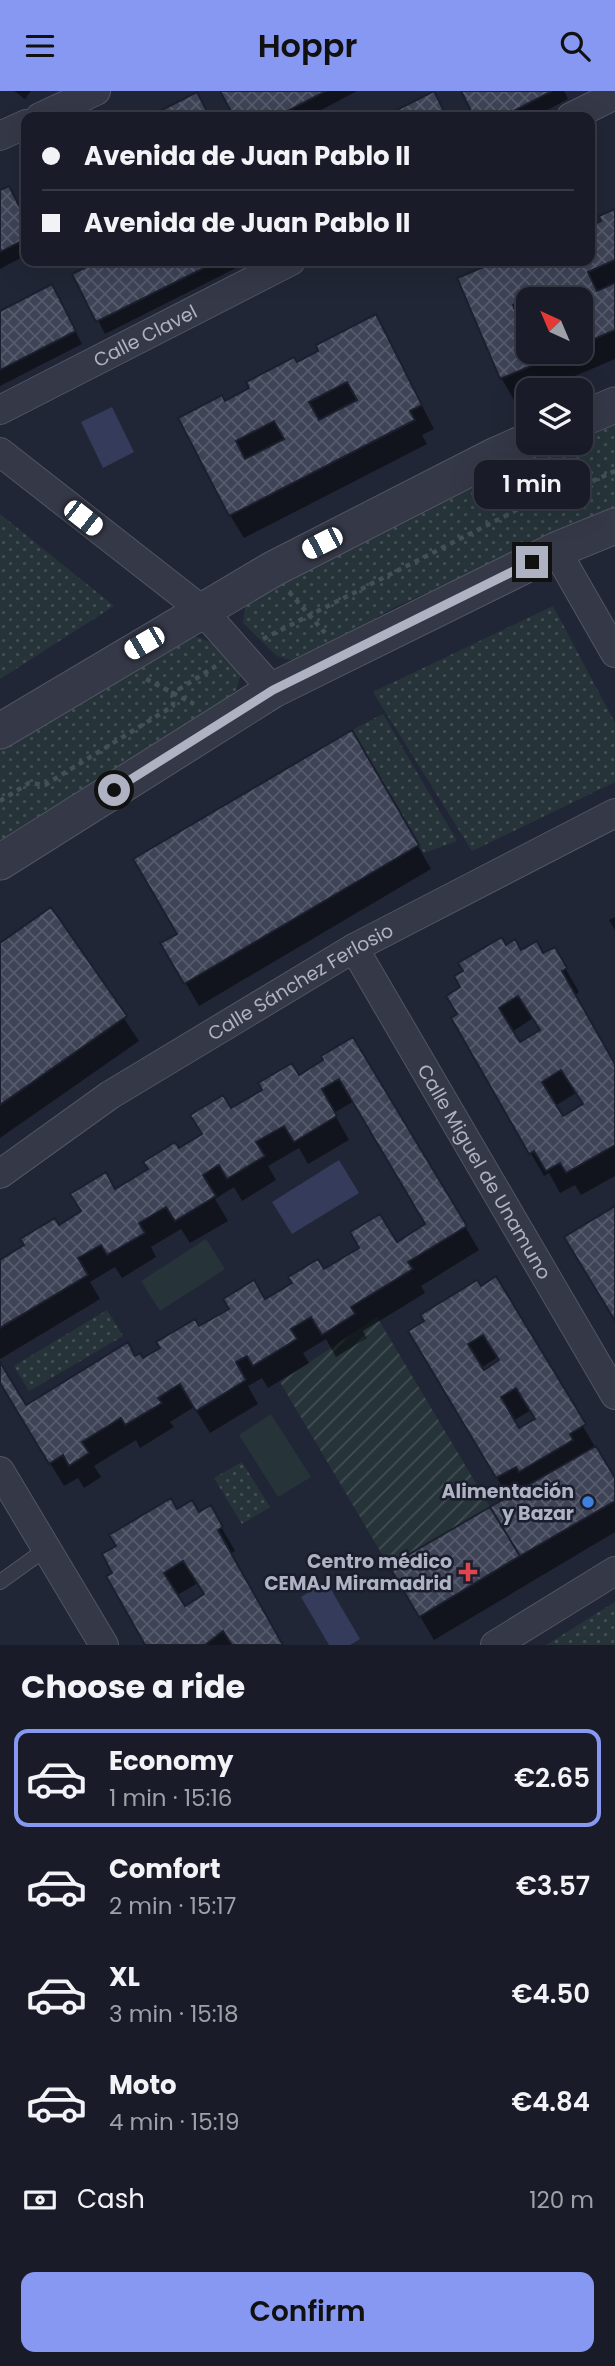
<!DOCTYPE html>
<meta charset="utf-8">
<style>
:root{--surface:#191c28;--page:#222530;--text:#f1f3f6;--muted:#9fa1a8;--line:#373a45;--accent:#8698f1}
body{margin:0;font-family:Poppins,sans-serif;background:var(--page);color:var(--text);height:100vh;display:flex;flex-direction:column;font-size:26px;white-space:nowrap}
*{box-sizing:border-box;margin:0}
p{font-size:23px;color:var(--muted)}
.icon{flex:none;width:38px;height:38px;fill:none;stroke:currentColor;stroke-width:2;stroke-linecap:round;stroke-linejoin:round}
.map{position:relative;height:1554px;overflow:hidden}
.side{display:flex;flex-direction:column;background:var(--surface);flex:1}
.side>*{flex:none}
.top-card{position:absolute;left:21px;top:21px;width:574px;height:154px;border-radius:14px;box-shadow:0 7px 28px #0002,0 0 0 2px var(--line);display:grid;align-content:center;height:154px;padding:0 21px;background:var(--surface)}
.needle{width:46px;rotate:316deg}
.buttons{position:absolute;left:516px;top:196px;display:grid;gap:14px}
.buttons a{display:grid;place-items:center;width:77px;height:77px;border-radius:14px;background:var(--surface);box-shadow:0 7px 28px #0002,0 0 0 2px var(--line);font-size:35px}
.end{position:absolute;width:32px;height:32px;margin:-16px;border:9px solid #afb2c3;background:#111;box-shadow:0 0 0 4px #111}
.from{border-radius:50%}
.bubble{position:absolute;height:49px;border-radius:14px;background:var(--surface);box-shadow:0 7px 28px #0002,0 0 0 2px var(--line);font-size:23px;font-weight:600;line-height:49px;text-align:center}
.car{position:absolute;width:21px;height:42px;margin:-21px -10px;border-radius:9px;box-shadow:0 0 5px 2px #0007;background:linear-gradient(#fff 24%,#345 0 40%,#fff 0 76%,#345 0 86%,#fff 0)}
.top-card b{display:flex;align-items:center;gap:24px;height:66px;font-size:26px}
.top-card b+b{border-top:2px solid var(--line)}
.top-card i{width:18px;height:18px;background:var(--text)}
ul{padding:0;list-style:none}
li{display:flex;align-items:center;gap:21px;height:98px;margin:0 14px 10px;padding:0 7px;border:4px solid transparent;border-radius:14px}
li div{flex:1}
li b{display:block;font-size:26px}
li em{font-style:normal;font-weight:600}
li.current{border-color:var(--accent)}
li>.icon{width:63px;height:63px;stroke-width:1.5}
h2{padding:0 21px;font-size:32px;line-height:84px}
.pay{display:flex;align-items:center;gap:18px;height:77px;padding:0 21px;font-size:26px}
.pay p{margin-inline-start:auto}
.cta{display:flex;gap:14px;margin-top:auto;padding:14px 21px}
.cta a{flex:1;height:80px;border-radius:14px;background:var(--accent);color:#111;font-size:28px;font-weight:600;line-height:80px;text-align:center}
header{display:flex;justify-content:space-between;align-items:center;height:91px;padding:0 21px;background:var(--accent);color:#111;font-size:32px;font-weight:600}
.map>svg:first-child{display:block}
.grass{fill:url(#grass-dots)}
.garden{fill:url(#garden-furrows)}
.pitch{fill:#26343a}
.water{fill:#343b5b}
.shadow{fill:#0007;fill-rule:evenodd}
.building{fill:url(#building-cross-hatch);stroke:#1c1f2d;stroke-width:2;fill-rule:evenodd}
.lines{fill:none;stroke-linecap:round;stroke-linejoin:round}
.service-casing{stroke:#525564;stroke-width:16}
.minor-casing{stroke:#525564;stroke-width:30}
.tertiary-casing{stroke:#525564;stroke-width:37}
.path{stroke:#435057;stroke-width:4.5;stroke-dasharray:5 5;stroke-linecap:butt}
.service{stroke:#353847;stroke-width:14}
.minor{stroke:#353847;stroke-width:28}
.tertiary{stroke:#353847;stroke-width:35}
.route{stroke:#afb2c3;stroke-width:9}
.shop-dot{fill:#3f7fe0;stroke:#1a1d2b;stroke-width:2.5}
.health-dot{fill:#e0444e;stroke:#1a1d2b;stroke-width:2.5}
.labels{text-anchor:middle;stroke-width:5;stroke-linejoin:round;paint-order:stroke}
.street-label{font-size:19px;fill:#afb2c3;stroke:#1a1d2b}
.poi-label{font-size:19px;font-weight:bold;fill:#afb2c3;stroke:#1a1d2b;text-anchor:end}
</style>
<header><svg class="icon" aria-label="menu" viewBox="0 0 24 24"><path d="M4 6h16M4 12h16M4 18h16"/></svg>Hoppr<svg class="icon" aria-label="search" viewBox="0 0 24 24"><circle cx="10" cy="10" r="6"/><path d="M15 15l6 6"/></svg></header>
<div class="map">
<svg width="615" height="1554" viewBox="0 0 615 1554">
<defs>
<pattern id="grass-dots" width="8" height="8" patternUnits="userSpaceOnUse" patternTransform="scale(1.75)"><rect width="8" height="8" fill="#26343a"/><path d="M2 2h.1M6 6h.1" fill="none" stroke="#434f55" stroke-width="1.8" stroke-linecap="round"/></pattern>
<pattern id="garden-furrows" width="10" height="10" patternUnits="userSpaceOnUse" patternTransform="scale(1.75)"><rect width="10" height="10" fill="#26343a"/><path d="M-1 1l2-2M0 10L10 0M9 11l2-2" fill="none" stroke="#434f55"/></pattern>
<pattern id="building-cross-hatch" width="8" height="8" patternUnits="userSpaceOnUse" patternTransform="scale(1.75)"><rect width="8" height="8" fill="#3e4356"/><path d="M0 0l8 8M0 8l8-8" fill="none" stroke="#575c6d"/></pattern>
</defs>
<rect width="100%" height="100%" fill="#212636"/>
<path class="grass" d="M615,333V417L393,517L298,571L277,565L243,532L245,516L254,506L500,383L572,352H581V348Z
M0,423L114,515L0,588Z
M553,515L615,632V691L472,760L373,601Z
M187,544C212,547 227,562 241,583L236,599L218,616L0,756V657Z
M383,623L457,750L424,762L352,639Z
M107,1219L123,1245L29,1300L14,1275Z
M242,1371L270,1416L242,1433L214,1387Z
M615,1511V1554H546Z"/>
<path class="garden" d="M377,1226L490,1416L389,1475L280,1291Z"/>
<path class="pitch" d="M206,1148L225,1178L160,1220L141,1190Z
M271,1323L311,1386L278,1406L239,1344Z"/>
<path class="water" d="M112,316L134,361L103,377L81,331Z
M339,1069L359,1102L292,1143L272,1111Z
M326,1490L360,1548L350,1554H329L301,1506Z"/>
<path class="shadow" d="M14,0H31L25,8Z
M222,0H357L308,26H236Z
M463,0H564L568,8L534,26H476Z
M0,101L16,110L26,130V164L0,178Z
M615,120V268L542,299H528V305L515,311L502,288L459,188L519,170H590V137L603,131ZM528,208H581V261H528Z
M102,170H250L105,243L74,183Z
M59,208L82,253L0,295V222Z
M388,249L434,338L422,344L427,353L244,447L230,424L225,313L296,273Z
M352,641L431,778L199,915L163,853L179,843Z
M51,818L139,950L0,1047V854Z
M615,826V839L609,829Z
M506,856L543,864L554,858L579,901L574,905L615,977V1085L581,1104L575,1094L560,1102L549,1082L544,1085L453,927L459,924L463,897ZM533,927L541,940L520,953L512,941ZM576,1002L584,1014L563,1028L555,1015Z
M353,948L479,1159L421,1195L425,1202L363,1240L367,1247L336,1266L326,1248L303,1262L309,1272L268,1297L262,1287L248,1295L258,1313L210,1342L194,1316L170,1331L174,1336L140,1357L136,1349L94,1375L101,1386L84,1397L78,1387L64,1395L0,1290V1274L25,1316L135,1267L142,1270L199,1238L323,1181L396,1153L427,1134L354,1010L334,1022L349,1049L308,1073L299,1057L268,1075L276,1089L242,1110L234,1096L215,1108L228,1130L190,1152L181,1138L151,1156L156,1166L122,1187L115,1176L90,1191L100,1208L0,1268V1171L204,1044L231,1020L299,986Z
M496,1187L615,1390V1441L434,1549L391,1476L509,1407L423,1264L426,1231ZM498,1266L501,1270L483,1281L481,1277ZM531,1319L537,1329L519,1339L513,1330Z
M210,1417L235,1460L229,1463L281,1554H147L177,1420L198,1423ZM198,1492L206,1504L184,1518L176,1505Z"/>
<path class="building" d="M220,0H326L276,26H234Z
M434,0L447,26H383Z
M461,0H552L502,26H474Z
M197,1L210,26H148Z
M9,95L26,128V148L0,161V99Z
M615,118V169L588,181L597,200L615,192V239L581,254V208H557L552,197L513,214L521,233L528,229V261H565L500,288L457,187L498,170H502L504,174L514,170H590V135L601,130L599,125Z
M98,170H218L96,231L72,183Z
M52,193L76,240L0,279V220Z
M376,223L422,314L410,320L415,329L229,425L178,327L222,304L225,310L249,297L246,291L294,266L297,271L318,260L316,254ZM347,291L357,309L319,329L309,311ZM274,330L284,348L245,368L236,350Z
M352,639L419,754L184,893L160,852L177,843L133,768Z
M51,816L127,925L0,1014V852Z
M502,846L506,854L515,848L521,859L537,850L543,862L555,856L567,877L562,880L615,973V1054L566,1082L560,1072L546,1080L534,1060L529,1063L451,927L457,923L446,905L460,896L454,885L463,880L458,872ZM518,905L540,939L520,951L499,917ZM561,979L583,1013L563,1025L542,991Z
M353,946L467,1135L408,1171L413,1178L351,1216L355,1223L322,1244L311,1226L291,1238L297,1248L253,1275L247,1265L236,1271L246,1289L196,1320L180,1293L158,1307L162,1312L125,1334L121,1327L82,1351L89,1362L69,1375L63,1364L49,1373L0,1292V1271L26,1314L128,1251L135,1265L140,1262L143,1267L160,1257L156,1251L195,1228L199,1235L229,1218L223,1208L254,1189L265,1208L292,1192L288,1186L318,1168L324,1178L359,1157L350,1141L380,1123L397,1151L425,1133L339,988L322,998L337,1025L294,1051L284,1035L256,1051L265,1065L227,1088L219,1074L203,1084L216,1105L175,1130L166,1116L139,1132L145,1142L107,1164L101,1154L78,1167L88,1184L0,1237V1169L24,1154L20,1148L55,1127L59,1134L81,1120L70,1103L106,1081L115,1098L148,1078L143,1071L175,1051L179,1057L202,1043L190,1024L223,1004L231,1017L262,999L258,992L292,972L299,984L323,969L321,965Z
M615,1115V1230L564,1146Z
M496,1185L586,1333L570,1343L573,1349L519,1381L516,1376L496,1387L408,1240L424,1230L420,1224L477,1189L481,1195ZM483,1244L499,1269L484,1279L468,1253ZM516,1297L535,1328L519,1337L501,1306Z
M596,1355L615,1387V1410L520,1465L490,1416Z
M171,1407L177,1418L192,1409L199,1421L211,1414L223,1436L218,1439L283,1554H232L223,1540L205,1554H145L106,1485L112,1482L102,1463L116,1455L109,1444ZM183,1470L204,1503L185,1515L164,1482Z
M490,1416L520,1465L419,1526L389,1475Z"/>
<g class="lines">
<defs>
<path id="service" d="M0,1491L46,1458"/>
<g id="minor">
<path d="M40,26L96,0"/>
<path d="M571,26L615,4"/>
<path d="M0,45L26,33"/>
<path id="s1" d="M0,319L291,170"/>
<path d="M0,361L202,519L273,599"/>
<path d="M556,459L615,562"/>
<path id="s2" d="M354,857L615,1304"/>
<path id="s3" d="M0,1083L110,1004L354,857L615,722"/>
<path d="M0,1380L104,1554"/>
<path d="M495,1554L615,1480"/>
</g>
<path id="tertiary" d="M581,328L615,314
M0,640L273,478L494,365L528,350
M0,771L273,599L556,459L615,435"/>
</defs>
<use href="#service" class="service-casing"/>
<use href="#minor" class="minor-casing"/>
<use href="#tertiary" class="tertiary-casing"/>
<path class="path" d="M289,501L325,542
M263,548L562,396L568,401L615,380
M146,588L194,613
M0,710L29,692L45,694L173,615V602L216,575"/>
<use href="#service" class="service"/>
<use href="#minor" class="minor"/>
<use href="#tertiary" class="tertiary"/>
</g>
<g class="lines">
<path class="route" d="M114,699L273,599L532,471"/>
</g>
<circle class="shop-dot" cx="588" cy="1411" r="7"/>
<path class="health-dot" d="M464.5 1470.5h7v7h7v7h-7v7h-7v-7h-7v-7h7z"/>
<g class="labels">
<g class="street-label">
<text dy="7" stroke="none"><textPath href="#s1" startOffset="163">Calle Clavel</textPath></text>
<text dy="7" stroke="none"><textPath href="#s3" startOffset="357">Calle Sánchez Ferlosio</textPath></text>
<text dy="7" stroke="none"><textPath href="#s2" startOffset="259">Calle Miguel de Unamuno</textPath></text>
</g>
<g class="poi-label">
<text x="574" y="1407">Alimentación<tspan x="574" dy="22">y Bazar</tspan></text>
<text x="452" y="1477">Centro médico<tspan x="452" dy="22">CEMAJ Miramadrid</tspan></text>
</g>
</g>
</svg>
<div class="buttons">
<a><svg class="needle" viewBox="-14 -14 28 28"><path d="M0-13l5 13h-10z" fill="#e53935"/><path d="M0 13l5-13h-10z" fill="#9fa1a8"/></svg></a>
<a><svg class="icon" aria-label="layers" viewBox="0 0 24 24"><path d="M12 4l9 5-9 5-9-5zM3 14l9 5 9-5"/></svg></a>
</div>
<i class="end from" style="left:114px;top:699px"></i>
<i class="end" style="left:532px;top:471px"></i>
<div class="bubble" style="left:474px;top:369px;width:116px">1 min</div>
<i class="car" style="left:83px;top:427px;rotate:128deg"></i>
<i class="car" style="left:322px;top:452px;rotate:243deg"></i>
<i class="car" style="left:144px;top:552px;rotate:240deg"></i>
<div class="top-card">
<b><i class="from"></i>Avenida de Juan Pablo II</b>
<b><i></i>Avenida de Juan Pablo II</b>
</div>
</div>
<section class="side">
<h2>Choose a ride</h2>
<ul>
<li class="current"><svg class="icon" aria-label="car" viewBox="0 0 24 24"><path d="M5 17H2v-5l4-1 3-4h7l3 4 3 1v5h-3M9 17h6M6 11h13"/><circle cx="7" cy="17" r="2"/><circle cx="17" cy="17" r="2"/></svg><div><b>Economy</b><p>1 min · 15:16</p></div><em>€2.65</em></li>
<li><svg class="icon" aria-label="car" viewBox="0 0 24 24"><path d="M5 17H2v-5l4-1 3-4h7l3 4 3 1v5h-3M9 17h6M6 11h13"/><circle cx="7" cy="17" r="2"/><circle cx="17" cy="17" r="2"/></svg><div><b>Comfort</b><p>2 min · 15:17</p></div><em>€3.57</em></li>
<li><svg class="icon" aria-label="car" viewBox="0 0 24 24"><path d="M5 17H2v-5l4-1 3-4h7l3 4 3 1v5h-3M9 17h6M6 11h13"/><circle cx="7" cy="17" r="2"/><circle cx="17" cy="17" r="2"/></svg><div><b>XL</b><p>3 min · 15:18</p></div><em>€4.50</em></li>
<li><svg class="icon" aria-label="car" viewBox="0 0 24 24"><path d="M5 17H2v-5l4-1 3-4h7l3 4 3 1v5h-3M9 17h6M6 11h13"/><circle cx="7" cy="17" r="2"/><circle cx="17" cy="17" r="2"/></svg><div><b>Moto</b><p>4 min · 15:19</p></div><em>€4.84</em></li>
</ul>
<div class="pay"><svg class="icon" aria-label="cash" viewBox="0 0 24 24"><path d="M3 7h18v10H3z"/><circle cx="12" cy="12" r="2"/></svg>Cash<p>120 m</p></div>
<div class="cta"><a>Confirm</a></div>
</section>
